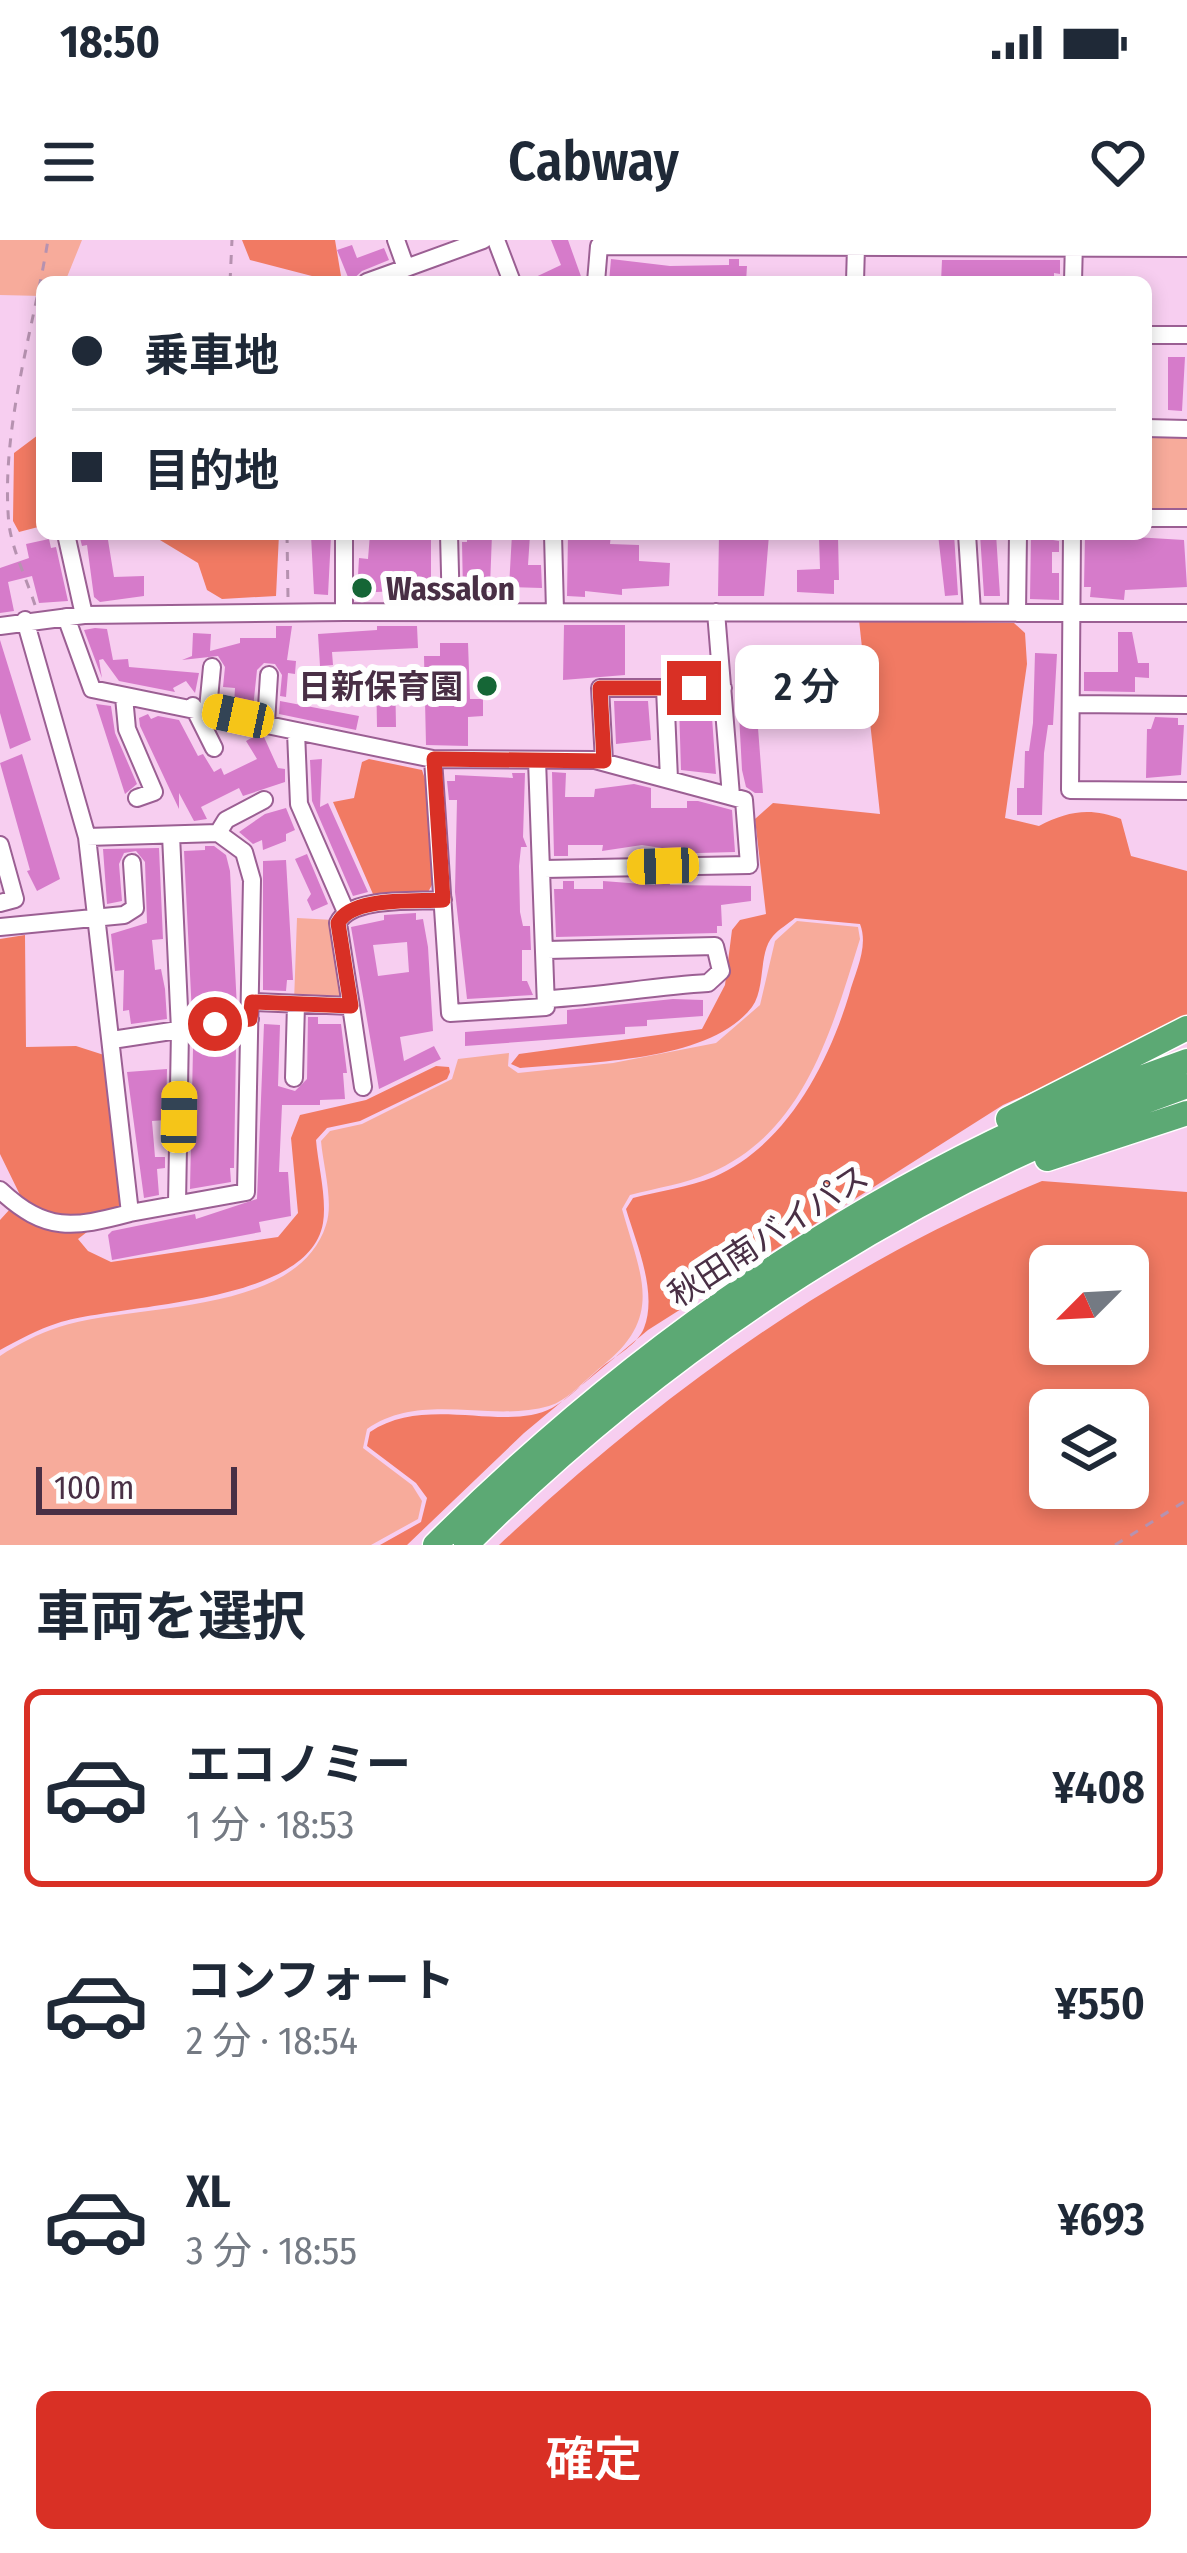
<!DOCTYPE html>
<html lang="ja">
<meta charset="utf-8">
<style>
:root{--surface:#fff;--page:#f6f6f7;--text:#1f2937;--muted:#747a83;--line:#e0e1e3;--accent:#d93025}
body{margin:0;font-family:"Fira Sans Condensed","Noto Sans JP",sans-serif;background:var(--page);color:var(--text);height:100vh;display:flex;flex-direction:column;font-size:45px;white-space:nowrap}
*{box-sizing:border-box;margin:0}
p{font-size:39px;color:var(--muted)}
.icon{flex:none;width:66px;height:66px;fill:none;stroke:currentColor;stroke-width:2;stroke-linecap:round;stroke-linejoin:round}
.map{position:relative;height:1305px;overflow:hidden}
.panel{display:flex;flex-direction:column;background:var(--surface);flex:1}
.panel>*{flex:none}
.banner{position:absolute;left:36px;top:36px;width:1116px;height:264px;border-radius:18px;box-shadow:0 6px 18px #0003;display:grid;align-content:center;height:264px;padding:0 36px;background:var(--surface)}
.needle{width:78px;rotate:246deg}
.controls{position:absolute;left:1029px;top:1005px;display:grid;gap:24px}
.controls a{display:grid;place-items:center;width:120px;height:120px;border-radius:18px;background:var(--surface);box-shadow:0 6px 18px #0003;font-size:60px}
.scale{position:absolute;left:36px;bottom:30px;width:201px;box-sizing:border-box;padding-left:12px;border:6px solid #492f45;border-top:0;font-size:33px;line-height:42px;white-space:nowrap;color:#492f45;-webkit-text-stroke:9px #fefefe;paint-order:stroke}
.end{position:absolute;width:54px;height:54px;margin:-27px;border:15px solid #d93025;background:#fff;box-shadow:0 0 0 6px #fff}
.from{border-radius:50%}
.bubble{position:absolute;height:84px;border-radius:18px;background:var(--surface);box-shadow:0 6px 18px #0003;font-size:39px;font-weight:600;line-height:84px;text-align:center}
.car{position:absolute;width:36px;height:72px;margin:-36px -18px;border-radius:15px;box-shadow:0 0 9px 3px #0007;background:linear-gradient(#f5c518 24%,#345 0 40%,#f5c518 0 76%,#345 0 86%,#f5c518 0)}
.banner b{display:flex;align-items:center;gap:42px;height:114px;font-size:45px}
.banner b+b{border-top:3px solid var(--line)}
.banner i{width:30px;height:30px;background:var(--text)}
ul{padding:0;list-style:none}
li{display:flex;align-items:center;gap:36px;height:198px;margin:0 24px 18px;padding:0 12px;border:6px solid transparent;border-radius:18px}
li div{flex:1}
li b{display:block;font-size:45px}
li em{font-style:normal;font-weight:600}
li.active{border-color:var(--accent)}
li>.icon{width:108px;height:108px;stroke-width:1.5}
h2{padding:0 36px;font-size:54px;line-height:144px}
.cta{display:flex;gap:24px;margin-top:auto;padding:24px 36px}
.cta a{flex:1;height:138px;border-radius:18px;background:var(--accent);color:#fff;font-size:48px;font-weight:600;line-height:138px;text-align:center}
.status{display:flex;justify-content:space-between;align-items:center;height:84px;padding:0 60px;background:var(--surface);direction:ltr}
.status svg{height:33px;fill:currentColor}
header{display:flex;justify-content:space-between;align-items:center;height:156px;padding:0 36px;background:var(--surface);font-size:54px;font-weight:600}
.map>svg:first-child{display:block}
.green{fill:#f7ab9b}
.forest{fill:#f17a63;fill-rule:evenodd}
.building{fill:#d67bca;fill-rule:evenodd}
.lines{fill:none;stroke-linecap:round;stroke-linejoin:round}
.minor-casing{stroke:#9b5f93;stroke-width:20}
.highway-casing{stroke:#fff;stroke-width:27}
.path{stroke:#b692b0;stroke-width:3;stroke-dasharray:9 9;stroke-linecap:butt}
.minor{stroke:#fff;stroke-width:16}
.highway{stroke:#5ca974;stroke-width:24}
.route{stroke:#d93025;stroke-width:15}
.poi-dot{fill:#156636;stroke:#fefefe;stroke-width:4.5}
.labels{text-anchor:middle;stroke-width:12;stroke-linejoin:round;paint-order:stroke}
.poi-label{font-size:33px;font-weight:bold;fill:#492f45;stroke:#fefefe;text-anchor:start}
.street-label{font-size:33px;fill:#492f45;stroke:#fefefe}
</style>
<div class="status"><b>18:50</b><svg viewBox="0 0 49 12"><path d="M0 12V9h3v3zM5 12V6h3v6zM10 12V3h3v9zM15 12V0h3v12zM26 1h20v11H26zM47 4h2v5h-2z"/></svg></div>
<header><svg class="icon" aria-label="menu" viewBox="0 0 24 24"><path d="M4 6h16M4 12h16M4 18h16"/></svg>Cabway<svg class="icon" aria-label="heart" viewBox="0 0 24 24"><path d="M12 20l-8-8c-3-5 5-10 8-4 3-6 11-1 8 4z"/></svg></header>
<div class="map">
<svg width="1187" height="1305" viewBox="0 0 1187 1305">
<rect width="100%" height="100%" fill="#f7cef0"/>
<path class="green" d="M0,0H82L65,42H42V56L0,55Z
M1146,194H1187V273H1146Z
M297,678L334,680L345,757L294,762Z
M797,681L858,687L860,699C832,788 805,893 710,933C685,944 656,948 630,955L622,969C641,1037 665,1077 601,1127C586,1139 567,1161 549,1166C489,1183 422,1151 367,1189L363,1208L412,1245L422,1261L418,1279L371,1305H0V1116C18,1104 38,1094 59,1087C132,1063 297,1077 326,985C334,963 323,925 321,901L330,891L362,884L452,839L458,819L509,813L508,826L518,833L613,823L716,803L760,765L775,701Z"/>
<path class="forest" d="M242,0H335L341,36L335,42L250,20Z
M42,192V286L19,292L13,281L14,213Z
M150,294H279L276,356L222,359L207,350L198,323Z
M859,380L1014,383L1025,393L1027,424L1005,578L1039,586C1067,571 1091,567 1121,579L1131,616L1187,631V782L1003,865L648,1090L524,1193L407,1305H380L421,1282L427,1258L416,1243L367,1206L370,1192C426,1154 505,1193 552,1168C570,1158 587,1139 603,1126C616,1116 638,1104 644,1088C658,1052 636,1003 626,969L633,958C659,951 689,947 714,937C785,906 827,827 849,755C855,732 869,707 860,684L795,678C788,684 779,689 773,696C758,713 766,748 752,767C709,823 586,822 520,828L511,824L519,814L702,789L725,745L732,690L740,680L766,674L755,579L773,563L880,574Z
M369,519L422,530L425,539L434,641L426,656L376,661L333,562L354,558L362,522Z
M25,695L26,807L76,806L104,815L124,963L78,999L88,1011L111,1022L278,997L298,973L291,898L300,875L366,860L436,826L449,827L450,832L447,839L360,881L327,888L316,900C318,925 327,958 323,983C309,1066 119,1063 58,1083C39,1089 18,1100 0,1110V980L21,957L0,914V699Z
M1042,941L1187,952V1305H499C663,1152 834,1027 1042,941ZM1050,1026H1128V1104H1050ZM1050,1170H1128V1248H1050Z"/>
<path class="building" d="M551,0H568L583,42H525L561,25Z
M352,5L357,18L384,8L389,20L362,31L350,42L337,10Z
M611,19L670,26L729,25V19H739V26H747L746,42H609Z
M942,20H1060V34L1054,33V42L1004,38V42H941Z
M1168,117H1185L1182,171L1168,170Z
M79,294H114L108,300L114,337L144,336V356L100,362L94,357L87,305L82,306Z
M370,294H431V356L416,355V350L357,353L359,318L368,319Z
M467,294H492L490,347H475V359H465L463,353L462,302H467Z
M512,294L530,295L528,325H541L542,348L509,347Z
M568,294H611L610,304L639,305V321L670,323L669,346L622,349V355L585,351V357L567,356Z
M719,294L769,295L764,356H718Z
M938,294H954L958,355L945,356Z
M980,294H996L1000,356H984Z
M1031,294H1053V300L1059,301V312H1052V333H1059V360L1030,359Z
M1085,294L1184,300L1187,347L1125,350L1124,360L1090,357L1091,347H1084Z
M311,295L331,296L328,355L314,354Z
M819,297H838L839,340H834V354L797,352V330L820,329Z
M49,299L51,308L56,307L68,361L39,363L32,336L8,342L14,371L0,373V328L29,318L26,304Z
M564,385H625V435L563,440Z
M276,386H292L287,420L296,421L295,434L288,433L286,457L280,456L282,435L275,424L264,423L257,430L253,468L234,465L235,448L223,447L225,427L218,416L182,420L192,416L193,393L211,394L210,411L240,403V398H276Z
M377,386H417L418,408L332,412L333,425L320,426L318,394L377,390Z
M95,388L107,389L113,420L128,419L129,427L199,433L195,453L186,441L173,448L175,452L119,441L103,419L99,420L102,438L84,390Z
M1118,392H1132L1138,423H1149V438L1135,437V452L1084,451V432H1118Z
M0,400L31,500L10,509L0,473Z
M440,403H468L470,459H483V476L468,477V506L426,505L424,416H440Z
M1035,413L1057,414L1053,485H1048L1044,513L1042,575H1017V548H1024L1025,511H1029L1033,483Z
M376,429H395L396,487H377Z
M754,436L763,553H755L746,547L742,530L737,437Z
M280,461L359,476L356,490L279,474Z
M614,461H648L651,500L616,504Z
M711,463L716,534L681,530L679,465Z
M96,464L111,466L115,493L137,544L125,554Z
M148,474L151,479L158,476L179,480L198,516L203,514L214,532L221,528L224,535L257,519L246,501L255,496L264,497L278,528L285,529V542L243,556L239,548L201,567L207,579L194,581L179,553V569L140,486L139,478Z
M1155,477L1178,478V485H1184L1181,535L1146,538L1147,489H1151Z
M22,514L60,639L37,651L27,631L30,630L0,523Z
M322,519L320,567L328,563L368,652L353,656L312,561L310,520Z
M552,532L566,533L565,557H594L595,549L634,544L651,548V568H687V561H698L732,570L735,612L662,614V608L642,605L602,611L603,605H568V616H554Z
M512,533H525L523,597L527,607H521L519,626L520,672L523,686H530L531,710H522V741H527L533,755L467,759L455,652L457,560H449L447,541H455V535L513,538Z
M286,568L295,590L286,594V601L263,610L262,600L253,604L239,592L265,574Z
M205,606H214L226,615L230,631L237,768L192,775L184,611L205,610Z
M159,608L163,699L152,700L155,730L161,729L165,749L167,779L131,784L129,770L123,771L124,730L115,731L111,694L147,683L145,622L136,611L124,613L119,624L122,661L107,664L103,609Z
M307,614L328,664L312,671L307,660L311,654L295,619Z
M286,620L293,740H287L286,751L263,750V621Z
M669,639L670,645L751,646V661L721,665L722,686H717V693L556,697L554,649H563V641H574V649H603V641L655,645L656,640Z
M416,673V680L423,679L428,707L433,791L400,797L404,821L434,806L441,819L379,849L351,687L384,680V675ZM407,702L409,732L378,736L373,705Z
M673,759L703,760V776L647,780V786L625,787V794L465,806V792L567,784V770Z
M308,777H318V784H341L347,833H343L345,859L320,860V865H282L279,932H288L291,976L259,982L261,992L112,1020L108,995L112,991L195,974L196,979L257,959L264,784L280,785L278,846L295,851L307,839Z
M209,798L217,808H236L234,928H230L231,942L190,949L193,809L196,800Z
M167,829L166,880L152,881L155,917H165V928L157,929L159,955L144,958L127,832Z"/>
<g class="lines">
<defs>
<path id="minor" d="M496,0L512,42
M406,28L483,0
M367,42L406,28L396,0
M596,42L599,6L1187,8
M855,42L856,6
M1073,42L1074,1
M1146,95H1187
M1146,188L1187,189
M1146,278H1187
M66,294L84,375
M344,294V372
M449,294L451,372
M553,294L555,371
M967,294L972,372
M1072,294L1070,550L1187,551
M716,372L731,556
M1017,373L1018,294
M66,377L92,449L433,519L595,520L744,560L749,625L544,629
M25,380L87,597L130,973L246,952L252,640L244,612L218,593L87,597
M0,386L84,375L344,372L1187,373
M665,448L669,539
M124,457L127,489L154,552L137,558
M1071,464L1187,465
M193,466L214,508
M208,469L212,427
M266,483L269,435
M296,492L299,564L346,672
M433,519L450,773L546,767L537,520
M604,521L600,448H723
M218,593L226,580L264,560
M171,595L180,790L177,964
M0,605L15,659L0,663
M0,687L124,675L135,668L132,623
M547,710L715,706L721,731L708,743C654,746 603,756 547,759
M252,762L351,766L338,683C351,656 415,662 443,660
M351,766L363,847
M112,800L250,779
M294,838L296,764
M0,950C46,993 73,988 130,973"/>
<path id="highway" d="M1008,879L1187,788
M1047,919L1187,873
M435,1305C649,1092 901,921 1187,821
M466,1305C669,1102 917,941 1187,846"/>
</defs>
<use href="#minor" class="minor-casing"/>
<use href="#highway" class="highway-casing"/>
<path class="path" d="M230,42L232,0
M287,294L288,358
M35,365C27,340 13,312 9,285C0,190 33,92 48,0
M1115,1305L1187,1260"/>
<use href="#minor" class="minor"/>
<use href="#highway" class="highway"/>
</g>
<g class="lines">
<path class="route" d="M215,784L250,779L252,762L351,766L338,683C352,656 415,662 443,660L434,519L604,521L600,448H694"/>
</g>
<g class="poi-dot">
<circle cx="362" cy="348" r="12"/>
<circle cx="487" cy="446" r="12"/>
</g>
<g class="labels">
<g class="poi-label">
<text x="386" y="360">Wassalon</text>
<text x="463" y="458" text-anchor="end">日新保育園</text>
</g>
<g class="street-label">
<text transform="translate(768 995) rotate(-33)" y="12">秋田南バイパス</text>
</g>
</g>
</svg>
<div class="controls">
<a><svg class="needle" viewBox="-14 -14 28 28"><path d="M0-13l5 13h-10z" fill="#e53935"/><path d="M0 13l5-13h-10z" fill="#747a83"/></svg></a>
<a><svg class="icon" aria-label="layers" viewBox="0 0 24 24"><path d="M12 4l9 5-9 5-9-5zM3 14l9 5 9-5"/></svg></a>
</div>
<div class="scale">100 m</div>
<i class="end from" style="left:215px;top:784px"></i>
<i class="end" style="left:694px;top:448px"></i>
<div class="bubble" style="left:735px;top:405px;width:144px">2 分</div>
<i class="car" style="left:238px;top:476px;rotate:282deg"></i>
<i class="car" style="left:663px;top:626px;rotate:268deg"></i>
<i class="car" style="left:179px;top:877px;rotate:1deg"></i>
<div class="banner">
<b><i class="from"></i>乗車地</b>
<b><i></i>目的地</b>
</div>
</div>
<section class="panel">
<h2>車両を選択</h2>
<ul>
<li class="active"><svg class="icon" aria-label="car" viewBox="0 0 24 24"><path d="M5 17H2v-5l4-1 3-4h7l3 4 3 1v5h-3M9 17h6M6 11h13"/><circle cx="7" cy="17" r="2"/><circle cx="17" cy="17" r="2"/></svg><div><b>エコノミー</b><p>1 分 · 18:53</p></div><em>¥408</em></li>
<li><svg class="icon" aria-label="car" viewBox="0 0 24 24"><path d="M5 17H2v-5l4-1 3-4h7l3 4 3 1v5h-3M9 17h6M6 11h13"/><circle cx="7" cy="17" r="2"/><circle cx="17" cy="17" r="2"/></svg><div><b>コンフォート</b><p>2 分 · 18:54</p></div><em>¥550</em></li>
<li><svg class="icon" aria-label="car" viewBox="0 0 24 24"><path d="M5 17H2v-5l4-1 3-4h7l3 4 3 1v5h-3M9 17h6M6 11h13"/><circle cx="7" cy="17" r="2"/><circle cx="17" cy="17" r="2"/></svg><div><b>XL</b><p>3 分 · 18:55</p></div><em>¥693</em></li>
</ul>
<div class="cta"><a>確定</a></div>
</section>
